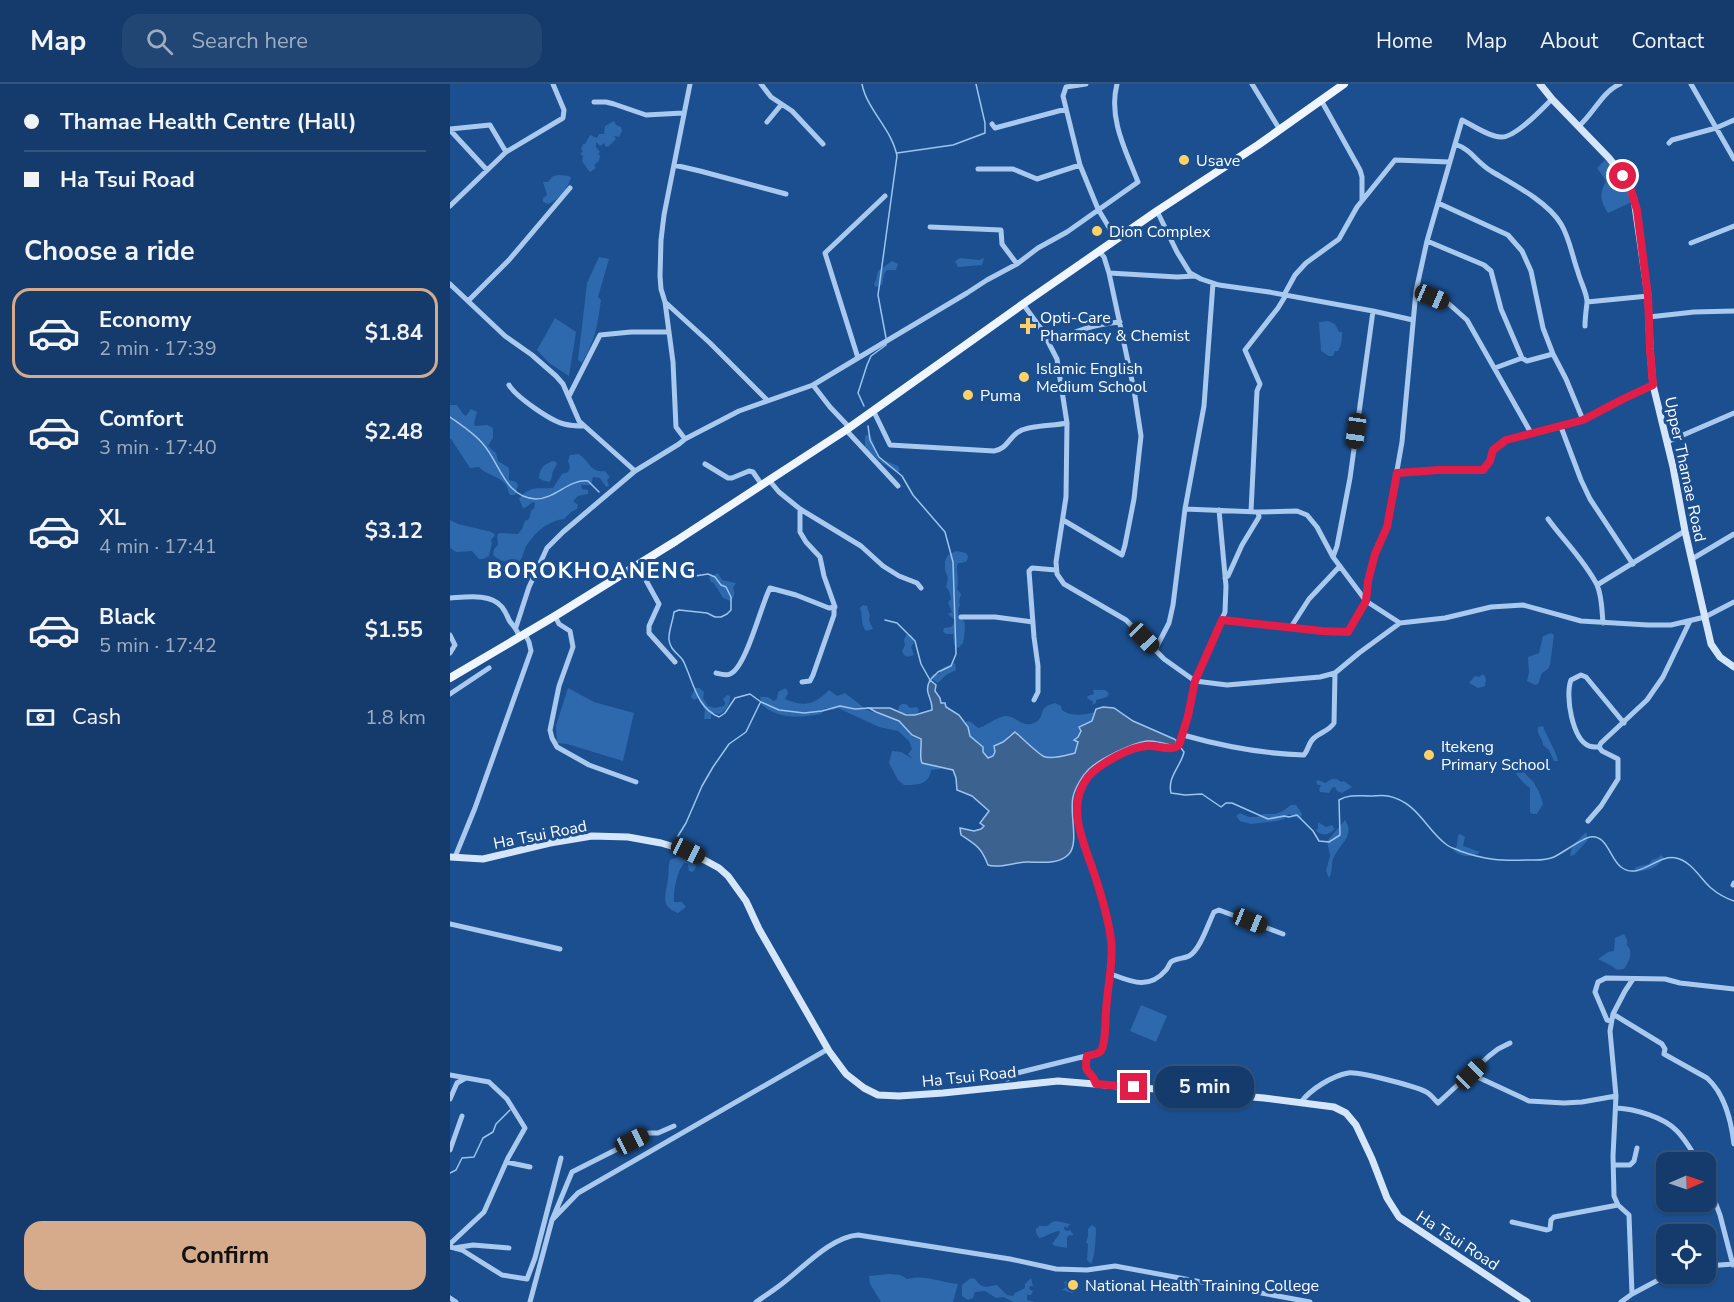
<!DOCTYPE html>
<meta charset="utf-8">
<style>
:root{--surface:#143b6b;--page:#214673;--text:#f1f3f6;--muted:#9dadc1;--line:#33557e;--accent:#d6ab8b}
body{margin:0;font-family:"Nunito Sans",sans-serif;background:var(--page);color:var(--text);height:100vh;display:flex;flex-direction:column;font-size:22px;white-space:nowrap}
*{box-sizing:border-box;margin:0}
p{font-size:20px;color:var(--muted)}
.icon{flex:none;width:33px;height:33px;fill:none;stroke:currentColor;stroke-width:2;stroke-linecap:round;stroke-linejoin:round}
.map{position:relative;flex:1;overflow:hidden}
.panel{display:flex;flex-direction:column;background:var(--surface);width:450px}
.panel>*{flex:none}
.hud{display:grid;align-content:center;height:132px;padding:0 24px;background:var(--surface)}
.needle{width:39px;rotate:88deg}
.controls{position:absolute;left:1206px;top:1068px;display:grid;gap:12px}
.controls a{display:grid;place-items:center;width:60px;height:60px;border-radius:12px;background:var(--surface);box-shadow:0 2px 4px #0004,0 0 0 2px var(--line);font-size:30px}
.end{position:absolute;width:27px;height:27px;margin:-14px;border:8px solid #e11d48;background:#fff;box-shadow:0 0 0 3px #fff}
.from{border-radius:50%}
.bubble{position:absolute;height:42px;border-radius:18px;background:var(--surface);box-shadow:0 2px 4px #0004,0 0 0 2px var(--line);font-size:20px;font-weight:700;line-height:42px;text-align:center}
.car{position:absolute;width:18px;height:36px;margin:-18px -9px;border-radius:8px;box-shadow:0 0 4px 2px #0007;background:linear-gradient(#222 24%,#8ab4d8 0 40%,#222 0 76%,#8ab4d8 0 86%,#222 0)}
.hud b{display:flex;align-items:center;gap:21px;height:57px;font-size:22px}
.hud b+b{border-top:2px solid var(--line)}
.hud i{width:15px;height:15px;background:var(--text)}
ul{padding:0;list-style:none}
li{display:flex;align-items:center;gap:18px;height:90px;margin:0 12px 9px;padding:0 12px;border:3px solid transparent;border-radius:18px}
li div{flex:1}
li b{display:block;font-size:22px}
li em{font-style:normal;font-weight:700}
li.on{border-color:var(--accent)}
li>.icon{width:54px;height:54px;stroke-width:1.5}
h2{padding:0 24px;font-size:27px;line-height:72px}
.pay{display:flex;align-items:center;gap:15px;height:66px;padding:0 24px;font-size:22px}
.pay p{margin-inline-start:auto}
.action{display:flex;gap:12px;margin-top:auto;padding:12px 24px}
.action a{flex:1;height:69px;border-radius:18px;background:var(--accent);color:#111;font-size:24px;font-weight:700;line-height:69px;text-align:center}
header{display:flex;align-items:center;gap:36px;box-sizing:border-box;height:84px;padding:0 30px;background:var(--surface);border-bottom:2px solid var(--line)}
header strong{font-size:28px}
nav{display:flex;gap:33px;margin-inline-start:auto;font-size:21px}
.search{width:420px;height:54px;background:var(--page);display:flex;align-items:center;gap:15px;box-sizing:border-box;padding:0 21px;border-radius:18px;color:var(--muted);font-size:22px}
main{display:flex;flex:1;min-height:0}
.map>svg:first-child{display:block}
.green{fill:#2e69ad}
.water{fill:#3c6290;stroke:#9cc4f0;stroke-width:1.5}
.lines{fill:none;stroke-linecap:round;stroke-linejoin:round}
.stream{stroke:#9cc4f0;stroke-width:1.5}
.street{stroke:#a9c9ee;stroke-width:5}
.secondary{stroke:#d6e6fa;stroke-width:7}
.primary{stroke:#f0f6ff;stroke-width:8}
.route{stroke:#e11d48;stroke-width:8}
.poi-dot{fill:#ffd166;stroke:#1b4f8f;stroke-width:2}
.labels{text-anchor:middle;stroke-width:6;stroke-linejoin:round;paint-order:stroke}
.poi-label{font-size:16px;fill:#fff;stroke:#1b4f8f;text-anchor:start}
.street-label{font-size:16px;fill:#fff;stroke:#1b4f8f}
.district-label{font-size:22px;font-weight:bold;letter-spacing:1.5px;fill:#fff;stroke:#1b4f8f}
</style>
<header>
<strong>Map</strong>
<div class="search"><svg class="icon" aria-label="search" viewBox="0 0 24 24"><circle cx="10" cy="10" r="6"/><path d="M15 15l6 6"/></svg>Search here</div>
<nav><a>Home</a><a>Map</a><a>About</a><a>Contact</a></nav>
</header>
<main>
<section class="panel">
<div class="hud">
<b><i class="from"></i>Thamae Health Centre (Hall)</b>
<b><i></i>Ha Tsui Road</b>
</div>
<h2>Choose a ride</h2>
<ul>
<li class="on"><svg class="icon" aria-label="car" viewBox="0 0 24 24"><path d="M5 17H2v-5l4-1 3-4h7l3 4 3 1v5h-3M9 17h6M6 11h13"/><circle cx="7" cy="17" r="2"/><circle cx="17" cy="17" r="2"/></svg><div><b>Economy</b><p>2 min · 17:39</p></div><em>$1.84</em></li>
<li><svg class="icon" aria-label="car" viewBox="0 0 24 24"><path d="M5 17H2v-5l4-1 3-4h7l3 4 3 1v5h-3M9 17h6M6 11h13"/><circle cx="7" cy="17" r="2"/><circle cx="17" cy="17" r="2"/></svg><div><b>Comfort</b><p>3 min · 17:40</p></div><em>$2.48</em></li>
<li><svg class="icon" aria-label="car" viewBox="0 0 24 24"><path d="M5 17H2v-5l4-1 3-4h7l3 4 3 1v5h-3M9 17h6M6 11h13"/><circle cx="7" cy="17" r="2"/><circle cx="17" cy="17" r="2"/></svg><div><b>XL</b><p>4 min · 17:41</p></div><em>$3.12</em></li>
<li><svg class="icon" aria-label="car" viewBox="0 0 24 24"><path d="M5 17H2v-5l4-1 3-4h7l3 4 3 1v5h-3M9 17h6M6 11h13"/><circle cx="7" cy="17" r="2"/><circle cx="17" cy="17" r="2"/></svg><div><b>Black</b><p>5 min · 17:42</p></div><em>$1.55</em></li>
</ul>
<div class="pay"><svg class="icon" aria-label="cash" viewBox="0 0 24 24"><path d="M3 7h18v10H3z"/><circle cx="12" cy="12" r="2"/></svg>Cash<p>1.8 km</p></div>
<div class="action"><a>Confirm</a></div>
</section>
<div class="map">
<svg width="1284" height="1218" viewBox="0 0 1284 1218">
<rect width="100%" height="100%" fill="#1b4f8f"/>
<path class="green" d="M164,37L166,41L171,43L172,47L169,53L164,52L166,55L158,63L155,62V59L150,62L146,58V63L150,68L148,69L150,72L149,77L144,81L146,84L140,88L139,87L132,77L133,72L130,70L133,67L131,65L133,60H135L140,51L147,54L149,50H154L155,42Z
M1155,76C1169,88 1176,101 1182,118L1158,129C1150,116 1149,110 1156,97L1147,84Z
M109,91L119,92L121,94C116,107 111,114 98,120L93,118V114L97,111L93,98H98L103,92Z
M149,173L159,175L148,213L151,216C147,244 146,253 132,279L128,276L137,199Z
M510,174L529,176L534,174L532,181L508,183L505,177Z
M442,177L448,180L446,186H437L434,190L432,201L425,203L424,200L426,196L428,187Z
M105,234L126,248L119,292L99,279L87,266Z
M878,237L885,240L889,248H892C892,256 892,260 888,267H885L883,272H879L871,267L869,238Z
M0,321H7L13,330L16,332L21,325L27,328L24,339L25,342L37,341L43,344V354L38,362L46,369L48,377L59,384V396L66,398L68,401L65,411H60C58,408 58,404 56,401C50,392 36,391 29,383L20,384L1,355H0Z
M420,350L429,374L448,382L450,387L446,388L432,379L415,364V352Z
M128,370C140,376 139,389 155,387L160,393L157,396L159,402L156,403L150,394L143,393L141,401H131L132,405L138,406V410L128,412L123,417L128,421L127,425L121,428L114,435C98,437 86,447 77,461C74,465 73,474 69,478C62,482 48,476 43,471L44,465L48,461L47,452L49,449L68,450L72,445L75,437L79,435L81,427L84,424L85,419L83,418L76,423L73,424L69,415C79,401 88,405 103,404L112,390L118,388L120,383L118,377L120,371Z
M105,377L107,380L103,387L101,396L99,398L92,396L89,394C89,384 96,378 105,377Z
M0,436L8,440L42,448L45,451L41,456L42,459L39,472L33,475H29L22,467L6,468L0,464Z
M506,467L516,469L518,472L517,477L512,479H508C505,486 510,495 507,505L511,510L509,517L510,521L508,526L509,533L514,537C516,541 514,555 513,559L508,564L504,561L503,550H496L493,547L494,544L501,543L504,539V535L498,530L502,528L498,519L501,515L499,507L496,503L498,494L495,486V477L498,471Z
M268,489L272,496L286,499L283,504C285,508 285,513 281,517L273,514L264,499L261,498L259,493Z
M413,521L417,522L420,532L419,536L423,545L416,547C410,540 413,531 410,524Z
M1101,549L1104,551L1100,581L1098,585L1092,589L1088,600L1085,601L1077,597L1079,589L1078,573L1089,569L1093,552Z
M456,551H462L464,559L461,563L464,571L458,573L454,571L452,567L455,561L454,556Z
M505,579L506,586L496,591L488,599L483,596L481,593L483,590H489L494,583Z
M1031,591H1034L1036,595L1035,602L1028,604L1019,599L1025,592L1030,593Z
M118,604L144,618L184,629L173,677L117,660L107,659L106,642Z
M245,604H249L254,608L253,614L258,622L265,624L274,622L275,619L273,615L277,611L280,612C281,619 275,629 269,630L263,629L261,631V635H254L255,626L248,614L244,616L241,613Z
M336,604L338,609L335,615C355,624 365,620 379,606L387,612L395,609L417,626L449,637L457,644L461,651L472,657L492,680L491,685L481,686C479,701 467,701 454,701L448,696L439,679L442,667L451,668L463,675L458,670L462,665L459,657L448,647L429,643L388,624L383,626L375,624L371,630C351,634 328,635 312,621L310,613H318L324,617L327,615L328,608Z
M643,606H655L659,609L657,613L646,616V619L642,621L643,618L637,614L638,612L644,610Z
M605,619L611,622L612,626C621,633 635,631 645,628L642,637C629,642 627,656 626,669L594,674L585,667L580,661L560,650L553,658L544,662L545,668L543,672L537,674L520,652L518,643L515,639L517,637C522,637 524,642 529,644C538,641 546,633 555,632C566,631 573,646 586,638C596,632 586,624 605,619Z
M452,620H456L460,624L467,623L469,626L466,632H462L458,629L454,631L448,627L449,622Z
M1093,642C1096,651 1107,669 1108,677H1104L1099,666L1093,661C1093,654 1086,651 1088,643Z
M1066,681L1074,686C1076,693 1080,693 1084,699C1088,705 1091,712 1093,720L1087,730H1082L1080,728V704C1072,699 1067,691 1062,683Z
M882,695H887L891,698L894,697L902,703L892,709L887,707L885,703L882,704L879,709L870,708L869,705L871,701H868L866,698L868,696L875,699Z
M841,721H846L852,730L850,735L839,730L834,735L827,737L801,740L790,737L786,732L790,729L799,733H807L813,730H825L833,727Z
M895,736C906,752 888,761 883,775C881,781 883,787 879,794L876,787L880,772L877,757Z
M868,738L876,743L882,741L885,745C879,751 874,752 867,748L866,745H868Z
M1135,749H1137V757L1124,771L1120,772L1122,762Z
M1010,750L1015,753L1013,762L1030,768C1023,774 1012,773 1004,767L1007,761L1008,751Z
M1211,771L1214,774C1207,785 1197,786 1186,788L1185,785L1186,783L1199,780L1202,776L1208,774Z
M231,772H237L244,775L246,783L243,788L239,787L238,780L234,779C227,787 223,808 224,818H232L236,823L228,829C209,822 216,811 218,795C219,790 218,785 219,780L220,776Z
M1174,850L1177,856V861C1184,868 1179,878 1174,885L1167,886L1162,882L1148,875L1158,868L1164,867L1165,854Z
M691,921L717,932L706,958L680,947Z
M606,1137L620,1140L617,1144L615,1142L614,1145L617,1147L620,1146L623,1150L622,1152L620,1151L617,1153V1164L605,1162L602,1160L610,1149L609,1147C601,1148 596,1153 589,1154L586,1149V1145L589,1142H597L602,1138Z
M642,1141L646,1144C646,1153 645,1173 641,1180L637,1176L638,1160L636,1159L638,1152V1145Z
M440,1190L450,1191L457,1195C473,1190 490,1198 508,1200L503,1218H431L420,1200L419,1192Z
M521,1194L525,1195C532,1205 536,1203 547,1201L557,1211L563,1212L565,1209L575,1204V1200L581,1194L583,1202H580L579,1205L583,1207L581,1211H577V1216L585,1218H563L554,1213L546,1214L535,1207L525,1208L523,1214L518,1216L512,1212V1201Z
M624,1195L627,1196L626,1199L628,1206L622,1209L612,1206L616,1203L614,1198Z"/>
<path class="water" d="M480,596L486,601L485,607L490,614L491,619H495L496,623L509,631L518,643L520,652L533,663V668L538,674L543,672L545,668L544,662L553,658L565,648C571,653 590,672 595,673C605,675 617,671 625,669L628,658L624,656L628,653L631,647L629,643L642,637L646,625L653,623L664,624L683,637L724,655L727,657L724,662C716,660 706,656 697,657C682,659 650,675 639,685C632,692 625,704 623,713C619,730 630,760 618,771C607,781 591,778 578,778C565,778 548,785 538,781C531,763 526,761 511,751L510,744L524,747L531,745L534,742L530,739L539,727L522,712L507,706L506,694L503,686L472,679C469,673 472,662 471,655L462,651L449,637L426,628L419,624H440L456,631H465L482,626C483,613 473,610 480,596Z"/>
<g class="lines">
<path class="stream" d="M412,0C417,26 442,45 447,72L428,211L436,254
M447,69L503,61L535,49V39L526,0
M414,322L408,309L417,281L421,272L436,261V259
M0,333C11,341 24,349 33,360C50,379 55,414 86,415C105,415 119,395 138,397L149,408
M418,342L420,356L429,373L452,392L463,411L495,448L503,478L506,570L501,582L488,588L480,596
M202,480L203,482L231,491L245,492L258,490L265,493L271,501L276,503L281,513V526L277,530L271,533H265L257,529L229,526L224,528C223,537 218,548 219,556C220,565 227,569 232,575C235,579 236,584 238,588C245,606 250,625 269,633L275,629L285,614L300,610L311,618L329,626L354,629L372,627L390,622L405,625L419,624
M435,536L447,539L465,557L471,580L480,596
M731,664L734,668C731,682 717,693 721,709L735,711L752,710L771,723L776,719H782L818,735L834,732L839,733L847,731L863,747L869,757L879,758L890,751L889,716C899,710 909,712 920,712C926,712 932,711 938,712C968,718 976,746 997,761C1001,764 1006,765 1010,767C1035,776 1051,777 1077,776C1087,776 1095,777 1104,773C1114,768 1131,755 1140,753C1157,750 1160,775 1171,783C1189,797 1207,770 1226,774C1241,777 1250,794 1261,804C1268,810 1275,814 1284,817
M228,752L236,739L252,702L263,683L279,660L296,648L310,619
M0,1089L6,1086L12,1074L24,1073L33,1054L43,1048L46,1040L60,1026"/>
<path class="street" d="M311,0L321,13L342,27L373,60
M636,0L616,3L613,12L630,81L648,125L666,155
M802,0L830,46
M1241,0L1284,75
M871,16L910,86L912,93V116
M144,18H156L164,20L196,31L233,29
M317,38L331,21
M542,40L545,44L616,25
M1129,42C1144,29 1152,8 1170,0
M0,45L40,41L56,68
M0,46L37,86
M1219,59L1222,56L1266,44L1284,36
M1005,60C1022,66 1025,77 1041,87C1063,100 1098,118 1111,140C1120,155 1122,172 1128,188C1130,197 1138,211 1137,219C1136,227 1135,234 1135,242
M224,81L250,87L336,110
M528,85H563L587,95L630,81
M988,119L1058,151L1072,167L1081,187L1093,244L1103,270L1116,295L1133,336
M0,122L56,68L113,34L114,26L103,0
M707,127L727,168L740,189L751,195L769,201L819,208L923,227L963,236
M480,143L551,146L552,160L567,180
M977,157L1034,181L1041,187L1051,225L1072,274L1077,277L1103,270
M1241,159L1284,142
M659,189L727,193L745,192
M0,200L55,252L82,271L106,292L113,300L129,337L185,387
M966,207L999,220L1017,236L1081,349
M834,211L845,191L856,179L889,155L907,123L945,76L1000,78
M18,217L59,176L120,104
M215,218L260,259L317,316
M1137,218L1198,212
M573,220L592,246L607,275L617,339L616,413L606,478L607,490L614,500L676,536L714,575L745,597L777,601L870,593L885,589L909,569L950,539L995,534L1041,523L1073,521L1131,537L1198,541H1221L1255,533L1284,518
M1199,233L1244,228L1284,227
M599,259C624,248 643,240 670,238
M408,274L517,209L537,196L567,180L588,164L617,148L688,98C676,67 658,34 667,0
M1045,284L1072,274
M59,301C66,313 101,337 114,340C121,342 127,342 134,342
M363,301L408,274L375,169L435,112
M119,312L150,251L181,248H219
M424,328L440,361L544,367C558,365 559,352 570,347C581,341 604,342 617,339
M1111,343L1131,396L1140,415L1183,480
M396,346L448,402
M235,355L226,343L223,278L215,218L211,205L210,192L211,156L214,131L240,0
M1217,358L1284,329
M255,380L278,394H282L299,387L303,388L312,401
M947,389L989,386H1033L1040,377L1043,366L1056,356L1133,336L1173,315L1203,301
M319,396L329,408L350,425L411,462L433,482L449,492L467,499L471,504
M735,425L808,428L847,427L857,431L867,443L883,473L916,517L950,539
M801,427L807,307L810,300L795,266L828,224L836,211
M1098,435C1114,457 1135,477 1147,501C1152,512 1152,527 1153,539
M613,436L672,471L675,461L684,415L691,352L684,306L659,189L654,173L649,167
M883,473L887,462L900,394L923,227
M1242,475L1284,450
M187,480L209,520L199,542V549L225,578
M775,494L778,492L792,461L809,433L808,428
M1147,501L1235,447
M0,514C16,513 41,509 52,523C55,527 57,531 59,536C63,542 67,545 69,552
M105,532L109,540L120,547L123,563L109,602L100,646L102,654L107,663L139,681L186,698
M511,533H545L583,538
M772,536L872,547L898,548L916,517L918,497L925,470L937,443L952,358L966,207L977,157L1012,36C1022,41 1041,54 1052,53C1066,53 1092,25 1102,15
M66,543L79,503L97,464L113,448L185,387L229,360L235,355L289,327L363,301L380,323L399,343
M841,543L859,515L890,482
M0,551L5,561L0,569
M705,566L719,539L723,521L735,425L754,322L763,199
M266,589C270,590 276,592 280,590C296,584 311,521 320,504L346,511L379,524L385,523L374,492L370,473L356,458L350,448V425
M352,598L360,597L363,591L384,531V524
M0,610L39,584
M584,616L588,608V582L584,553L579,487L582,484L606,486
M733,651C772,662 813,670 854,671C859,665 858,659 864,654C871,648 879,647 884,639L885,589
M1149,663L1151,659L1197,616L1213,593L1240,537
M1138,737L1151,722L1168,695V675L1152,667L1149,663C1147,663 1141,663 1139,662C1122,655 1115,611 1121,596L1131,591L1136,593L1174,639
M5,773L25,724L81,567L79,558L75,550
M1283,801L1284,799
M0,840L110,865
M661,890C682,898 699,906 716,886C718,884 719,880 721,878C726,874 733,875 739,872C750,866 758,840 764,828L769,826L833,850
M1163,930L1212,960L1215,965L1214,970L1257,994C1275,1010 1281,1036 1284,1060
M1161,937L1157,936L1145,908L1148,898L1156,894L1215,895L1230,899L1284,905
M637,972C633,993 641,985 646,1000
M1021,990L1079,1017L1114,1019L1132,1018L1166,1012
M0,991L39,998L57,1015L75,1044L58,1074L34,1128L0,1160
M557,995L567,989L648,969L652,966C656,950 655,932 657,916C658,896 663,876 661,856C659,834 651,811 644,789C633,756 613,716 645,687C656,677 683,662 698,662C708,661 721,668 729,661L738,632L745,597L775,528L776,502L769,426
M0,1015L7,999L14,995
M851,1018C861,1005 882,992 898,989C907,987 970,1003 978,1009C982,1012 985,1016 988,1019L1039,972L1048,965L1060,959
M1166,1024C1185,1025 1214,1033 1227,1047C1236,1056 1242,1068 1249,1078
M0,1066L12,1032
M56,1078L80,1083
M1164,1081H1180L1184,1077L1187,1064
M1256,1093L1270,1131L1283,1181
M102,1136L128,1109L378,965
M1062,1138L1097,1146L1100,1145L1101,1136L1104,1133L1168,1121
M0,1163L12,1166L52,1191L77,1195L85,1174L111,1074
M4,1164L23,1161L59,1164
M1256,1182L1284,1180
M1182,1210L1214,1193L1232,1190
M0,1214L6,1218
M80,1218L102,1136L122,1088L199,1049H208L224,1042
M306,1218C315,1212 324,1206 333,1199C354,1183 381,1153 408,1151L560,1175L606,1185L637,1186L665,1182L860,1218
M1171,1218L1182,1210L1179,1131L1168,1121L1164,1112L1163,1072L1166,1012L1160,947L1163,930L1175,907L1183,895"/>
<path class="secondary" d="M1090,0L1102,15L1159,74L1177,97L1184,115L1198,212L1200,265L1203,301L1223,383L1235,447L1261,560L1270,573L1284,583
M0,773L33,775L100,759L142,752L178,753L211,759L238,767L269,784L278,792L296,817L309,845L379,967L396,990L414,1004L428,1011L449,1012L493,1009L608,997L814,1014L884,1023L896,1029L906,1041L922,1075L937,1114L949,1133L1077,1218"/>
<path class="primary" d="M0,594L105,532L226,457L396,346L573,220L707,127L808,61L894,0"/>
</g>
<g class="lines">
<path class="route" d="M684,1003L646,1000C642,985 633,993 637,972C641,971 647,970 650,968C656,962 655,937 656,928C657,904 664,879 661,855C658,833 651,810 644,789C634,759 615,722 638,693C649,680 681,662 698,662C708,661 721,668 729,661L738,632L745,597L772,536L872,547L898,548L916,517L918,497L925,470L937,443L947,389L989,386H1033L1040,377L1043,366L1056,356L1133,336L1173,315L1203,301L1200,265L1198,212L1187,126L1181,106L1173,92"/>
</g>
<g class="poi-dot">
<circle cx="734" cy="76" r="6"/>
<circle cx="647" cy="147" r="6"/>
<path d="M575 233h6v6h6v6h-6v6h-6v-6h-6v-6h6z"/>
<circle cx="574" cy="293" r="6"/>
<circle cx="518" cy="311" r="6"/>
<circle cx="979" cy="671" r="6"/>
<circle cx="623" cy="1201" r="6"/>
</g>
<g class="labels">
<g class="poi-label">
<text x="746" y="82">Usave</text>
<text x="659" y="153">Dion Complex</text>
<text x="590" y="239">Opti-Care<tspan x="590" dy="18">Pharmacy &amp; Chemist</tspan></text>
<text x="586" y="290">Islamic English<tspan x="586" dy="18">Medium School</tspan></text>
<text x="530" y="317">Puma</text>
<text x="991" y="668">Itekeng<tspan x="991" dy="18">Primary School</tspan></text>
<text x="635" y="1207">National Health Training College</text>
</g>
<g class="street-label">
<text transform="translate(1236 385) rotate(78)" y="6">Upper Thamae Road</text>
<text transform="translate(90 750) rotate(-11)" y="6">Ha Tsui Road</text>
<text transform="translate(519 992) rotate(-6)" y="6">Ha Tsui Road</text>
<text transform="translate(1008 1156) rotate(33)" y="6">Ha Tsui Road</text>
</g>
<g class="district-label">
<text x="142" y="494">BOROKHOANENG</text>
</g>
</g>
</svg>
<div class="controls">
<a><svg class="needle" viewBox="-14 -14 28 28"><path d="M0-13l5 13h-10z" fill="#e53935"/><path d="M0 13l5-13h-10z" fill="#9dadc1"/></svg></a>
<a><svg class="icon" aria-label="locate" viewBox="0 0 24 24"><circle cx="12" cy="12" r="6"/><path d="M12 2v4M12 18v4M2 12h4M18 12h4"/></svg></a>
</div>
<i class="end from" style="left:1173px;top:92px"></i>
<i class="end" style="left:684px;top:1003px"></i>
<div class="bubble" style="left:705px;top:982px;width:99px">5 min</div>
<i class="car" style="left:982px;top:213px;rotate:113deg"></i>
<i class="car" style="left:906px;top:347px;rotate:188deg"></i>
<i class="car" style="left:694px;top:554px;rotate:136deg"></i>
<i class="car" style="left:238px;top:767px;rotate:116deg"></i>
<i class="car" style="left:800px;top:837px;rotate:112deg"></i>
<i class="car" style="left:1021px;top:990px;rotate:45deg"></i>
<i class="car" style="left:182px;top:1057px;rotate:63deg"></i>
</div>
</main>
